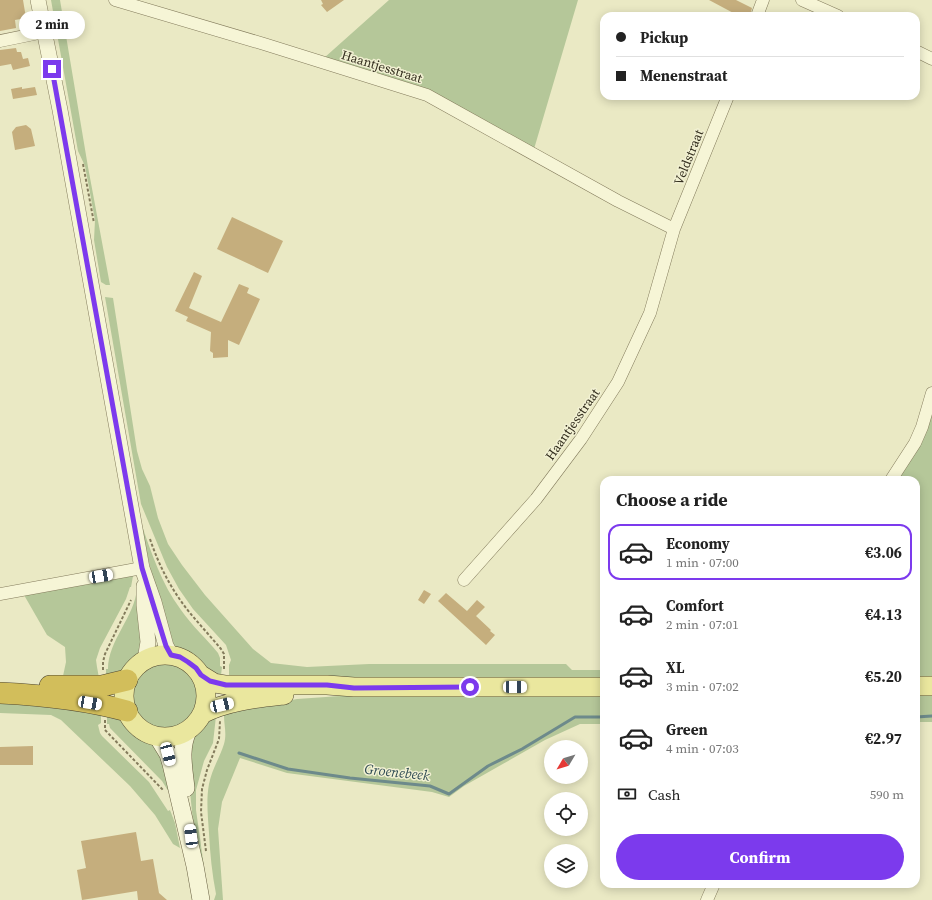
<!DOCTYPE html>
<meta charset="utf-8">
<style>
:root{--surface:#fff;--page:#f2f2f2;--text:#222;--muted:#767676;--line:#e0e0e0;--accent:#7c3aed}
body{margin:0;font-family:"Source Serif 4",serif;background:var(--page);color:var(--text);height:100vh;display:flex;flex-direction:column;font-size:15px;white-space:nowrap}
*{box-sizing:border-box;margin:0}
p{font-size:13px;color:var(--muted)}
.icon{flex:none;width:22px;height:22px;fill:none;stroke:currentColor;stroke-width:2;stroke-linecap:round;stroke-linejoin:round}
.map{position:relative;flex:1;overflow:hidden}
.details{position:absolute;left:600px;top:476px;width:320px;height:412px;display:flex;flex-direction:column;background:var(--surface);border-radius:12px;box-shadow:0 2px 10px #0003}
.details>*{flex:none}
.hud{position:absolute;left:600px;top:12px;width:320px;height:88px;border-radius:12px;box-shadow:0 2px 10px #0003;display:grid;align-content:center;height:88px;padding:0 16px;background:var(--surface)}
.needle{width:26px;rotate:232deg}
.fabs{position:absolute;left:544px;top:740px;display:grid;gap:8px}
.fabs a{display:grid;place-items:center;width:44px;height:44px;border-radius:50%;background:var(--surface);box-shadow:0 2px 10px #0003;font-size:20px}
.end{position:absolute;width:18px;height:18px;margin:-9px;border:5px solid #7c3aed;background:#fff;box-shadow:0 0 0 2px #fff}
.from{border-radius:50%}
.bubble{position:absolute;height:28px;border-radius:14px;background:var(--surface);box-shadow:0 2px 10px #0003;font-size:13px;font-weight:700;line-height:28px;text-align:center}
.car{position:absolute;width:12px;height:24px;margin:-12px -6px;border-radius:5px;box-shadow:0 0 3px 1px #0007;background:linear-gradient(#fff 24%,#345 0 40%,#fff 0 76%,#345 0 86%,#fff 0)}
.hud b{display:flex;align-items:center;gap:14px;height:38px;font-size:15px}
.hud b+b{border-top:1px solid var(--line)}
.hud i{width:10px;height:10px;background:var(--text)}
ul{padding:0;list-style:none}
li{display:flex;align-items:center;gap:12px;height:56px;margin:0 8px 6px;padding:0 8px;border:2px solid transparent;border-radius:12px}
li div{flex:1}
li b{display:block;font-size:15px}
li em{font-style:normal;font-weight:700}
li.current{border-color:var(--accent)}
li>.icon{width:36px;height:36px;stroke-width:1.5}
h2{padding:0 16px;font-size:18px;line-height:48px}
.pay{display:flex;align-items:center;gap:10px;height:44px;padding:0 16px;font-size:15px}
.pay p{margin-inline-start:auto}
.cta{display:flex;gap:8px;margin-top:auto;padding:8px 16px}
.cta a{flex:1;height:46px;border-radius:24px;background:var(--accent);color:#fff;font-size:16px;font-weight:700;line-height:46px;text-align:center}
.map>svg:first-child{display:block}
.green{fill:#b5c799}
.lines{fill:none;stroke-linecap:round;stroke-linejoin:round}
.stream{stroke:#6d8a8b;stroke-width:3}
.building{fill:#c5ae7d}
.minor-casing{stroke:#837b5c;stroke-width:13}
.tertiary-casing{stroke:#837b5c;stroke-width:16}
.secondary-casing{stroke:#655c3f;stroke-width:18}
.primary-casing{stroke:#514830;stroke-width:20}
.motorway-casing{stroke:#514830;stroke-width:22}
.path{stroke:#837b5c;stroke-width:2;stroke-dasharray:3 2;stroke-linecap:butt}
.minor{stroke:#f6f5d6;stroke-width:12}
.tertiary{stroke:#f6f5d6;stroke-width:15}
.secondary{stroke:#f6f5d6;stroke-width:17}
.primary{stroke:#eae79e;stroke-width:19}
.motorway{stroke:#d2be5b;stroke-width:21}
.route{stroke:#7c3aed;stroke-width:5}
.labels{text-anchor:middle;stroke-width:3;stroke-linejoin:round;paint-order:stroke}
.street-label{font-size:13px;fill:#342f1f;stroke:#f2f1d3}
.water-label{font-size:14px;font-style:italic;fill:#2f4b53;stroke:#f2f1d3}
</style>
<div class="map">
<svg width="932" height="900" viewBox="0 0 932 900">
<rect width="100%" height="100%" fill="#eae9c4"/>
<path class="green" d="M51,0H60L88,167L110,285H106L101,282L94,240L95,220L85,166L78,151Z
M389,0H578L534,149L419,86L324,58Z
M105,297L113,298L137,451L142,469L150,486L158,518L168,544L182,565L205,595L253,649L271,663L307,667L369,664H566L572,670H604V679L230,680L202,668L192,658L175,648L163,622L140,523H141C152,554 161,583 181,610C192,626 206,638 218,653L220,658V666L222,667L221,675L229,676V665L231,660L226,645L193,609L179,589L167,567L141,504Z
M932,410V677H916V480H894Z
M131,575L133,576L131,587H130L126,599L100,648L96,660L97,667L99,678L106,677V669H108C108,640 135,617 137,588H139L145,640C144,651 137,656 130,663C124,671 120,678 109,681L75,680V677L63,676L66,662L65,647L47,635L24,595Z
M131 696a34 34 0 1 1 68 0a34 34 0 1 1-68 0Z
M440,694L604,695V724H580L545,740L464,786L449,797L432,792L287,773L240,758L222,802L218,829L223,900H214L216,894C212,874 210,853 209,833C208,817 206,800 209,784C212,769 220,757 224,744C227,734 224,725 224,716H216L213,743L204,761L196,790V810L207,888H205L193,821L186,753L189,739L207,719L216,713L239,708L260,706L297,699L340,696Z
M916,695H932V722H916Z
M0,697L122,717L137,734L151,741L157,745L172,797L162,781L110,728L109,724H107V715H101V723L98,725L100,733L102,736L149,782L168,811L170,810L175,823L180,848L173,844L155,815L130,786L61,720L51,715L0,713Z"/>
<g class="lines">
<path class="stream" d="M916,717L932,716
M239,753L288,769L350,778L430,786L449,794L488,766L522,749L575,717H604"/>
</g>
<path class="building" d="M0,0H23L26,18L15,20L16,28L0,31Z
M321,0H344L327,12L321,5L323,4Z
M709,0H736L752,8L750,16H739Z
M16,48L17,52H21L23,59L28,58L30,66L13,70L11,64L0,66V50Z
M22,87V89L35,87L37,95L13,99L11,89Z
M26,125L31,129L35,146L15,150L12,132L16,127Z
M232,217L283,241L268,273L217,249Z
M194,272L202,276L189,308L221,322L239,284L249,288L247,293L260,299L239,345L228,340V357L213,358V353L210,351L211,332L186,321L188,317L175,311Z
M424,590L431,594L424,604L418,600Z
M446,593L467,611L477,600L485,607L476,616L491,630L490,631L495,635L486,645L438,601Z
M33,746V765H0V747Z
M136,832L141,861L153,859L159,893L167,900H138L137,891L82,900L77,870L86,868L81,841Z"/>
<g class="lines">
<defs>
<path id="minor" d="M115,0L264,44L427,95L618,201L674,229
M802,0L838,16
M757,16L763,0
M0,41L44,32
M916,51L932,59
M891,480L915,443L922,427L932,393
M464,580L536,499L581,439L618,382L650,313L674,229L728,96
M0,594L142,568
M707,900L714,884"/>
<path id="tertiary" d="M38,0L60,110L142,568L154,602L166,646L171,655
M144,586V605L148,642L145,660"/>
<path id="secondary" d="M157,736L168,754L171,764L195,866L201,900
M186,788C184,768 179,748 189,729"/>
<path id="primary" d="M124 696a41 41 0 1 1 82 0a41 41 0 1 1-82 0Z
M201,675L214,683L226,685H327L354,687H604
M916,686H932
M202,714C226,701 257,698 284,695"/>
<path id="motorway" d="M50,686H102L127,680
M0,693C41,695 87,700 127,711"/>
</defs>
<use href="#minor" class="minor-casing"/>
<use href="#tertiary" class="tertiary-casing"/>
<use href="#secondary" class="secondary-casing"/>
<use href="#primary" class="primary-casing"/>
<use href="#motorway" class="motorway-casing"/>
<path class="path" d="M83,164L94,223
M150,539C159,566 172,591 190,613C200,625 211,637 221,649L224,654V670
M103,670V662L105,654L131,600
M105,720V730L163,790
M206,851L201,812L202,789L207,770L219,739L220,721"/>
<use href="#minor" class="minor"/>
<use href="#tertiary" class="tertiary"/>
<use href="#secondary" class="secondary"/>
<use href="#primary" class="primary"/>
<use href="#motorway" class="motorway"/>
</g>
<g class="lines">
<path class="route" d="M52,69L142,568L166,646L171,655L180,657L188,662L196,668L201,675L210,681L226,685H327L354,688L470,687"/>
</g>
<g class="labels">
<g class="street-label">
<text transform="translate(382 66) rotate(17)" y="5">Haantjesstraat</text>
<text transform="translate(688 157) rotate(-68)" y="5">Veldstraat</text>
<text transform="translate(572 424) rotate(-55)" y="5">Haantjesstraat</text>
</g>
<g class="water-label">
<text transform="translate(397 772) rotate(6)" y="5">Groenebeek</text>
</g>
</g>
</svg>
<div class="fabs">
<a><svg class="needle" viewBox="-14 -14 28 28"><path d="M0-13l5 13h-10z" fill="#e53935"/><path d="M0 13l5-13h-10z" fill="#767676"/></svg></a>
<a><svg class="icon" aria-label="locate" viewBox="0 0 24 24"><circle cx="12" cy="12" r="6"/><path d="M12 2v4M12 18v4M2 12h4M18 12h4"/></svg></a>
<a><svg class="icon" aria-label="layers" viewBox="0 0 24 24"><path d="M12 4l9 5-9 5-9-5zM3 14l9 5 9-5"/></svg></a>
</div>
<i class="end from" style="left:470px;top:687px"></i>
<i class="end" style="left:52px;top:69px"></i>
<div class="bubble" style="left:19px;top:11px;width:66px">2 min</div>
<i class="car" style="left:101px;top:576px;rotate:80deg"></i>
<i class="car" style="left:515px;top:687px;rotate:90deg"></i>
<i class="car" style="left:90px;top:703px;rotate:100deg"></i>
<i class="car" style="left:222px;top:705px;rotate:77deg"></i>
<i class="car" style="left:168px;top:754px;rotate:165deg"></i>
<i class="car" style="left:191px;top:836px;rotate:353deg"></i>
<div class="hud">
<b><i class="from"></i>Pickup</b>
<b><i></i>Menenstraat</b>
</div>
<section class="details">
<h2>Choose a ride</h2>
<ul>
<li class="current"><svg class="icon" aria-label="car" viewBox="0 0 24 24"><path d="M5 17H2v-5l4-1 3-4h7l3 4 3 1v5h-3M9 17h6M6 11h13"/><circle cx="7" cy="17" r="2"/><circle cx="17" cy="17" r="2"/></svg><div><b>Economy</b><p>1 min · 07:00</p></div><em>€3.06</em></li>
<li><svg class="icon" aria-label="car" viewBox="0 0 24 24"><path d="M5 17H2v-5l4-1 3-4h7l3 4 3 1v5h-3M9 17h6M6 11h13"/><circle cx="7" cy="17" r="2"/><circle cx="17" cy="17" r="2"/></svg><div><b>Comfort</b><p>2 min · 07:01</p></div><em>€4.13</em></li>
<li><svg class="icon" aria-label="car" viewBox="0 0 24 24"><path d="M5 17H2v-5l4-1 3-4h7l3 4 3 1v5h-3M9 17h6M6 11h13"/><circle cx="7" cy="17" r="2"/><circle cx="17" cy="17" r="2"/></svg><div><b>XL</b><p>3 min · 07:02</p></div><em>€5.20</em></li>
<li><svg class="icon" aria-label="car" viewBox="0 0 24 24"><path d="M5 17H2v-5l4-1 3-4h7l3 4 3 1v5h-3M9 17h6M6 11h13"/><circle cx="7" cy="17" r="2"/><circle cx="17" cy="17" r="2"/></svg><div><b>Green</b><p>4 min · 07:03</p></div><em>€2.97</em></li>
</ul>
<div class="pay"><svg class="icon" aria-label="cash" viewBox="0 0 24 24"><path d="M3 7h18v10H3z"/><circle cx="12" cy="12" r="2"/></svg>Cash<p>590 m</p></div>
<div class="cta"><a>Confirm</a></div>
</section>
</div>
